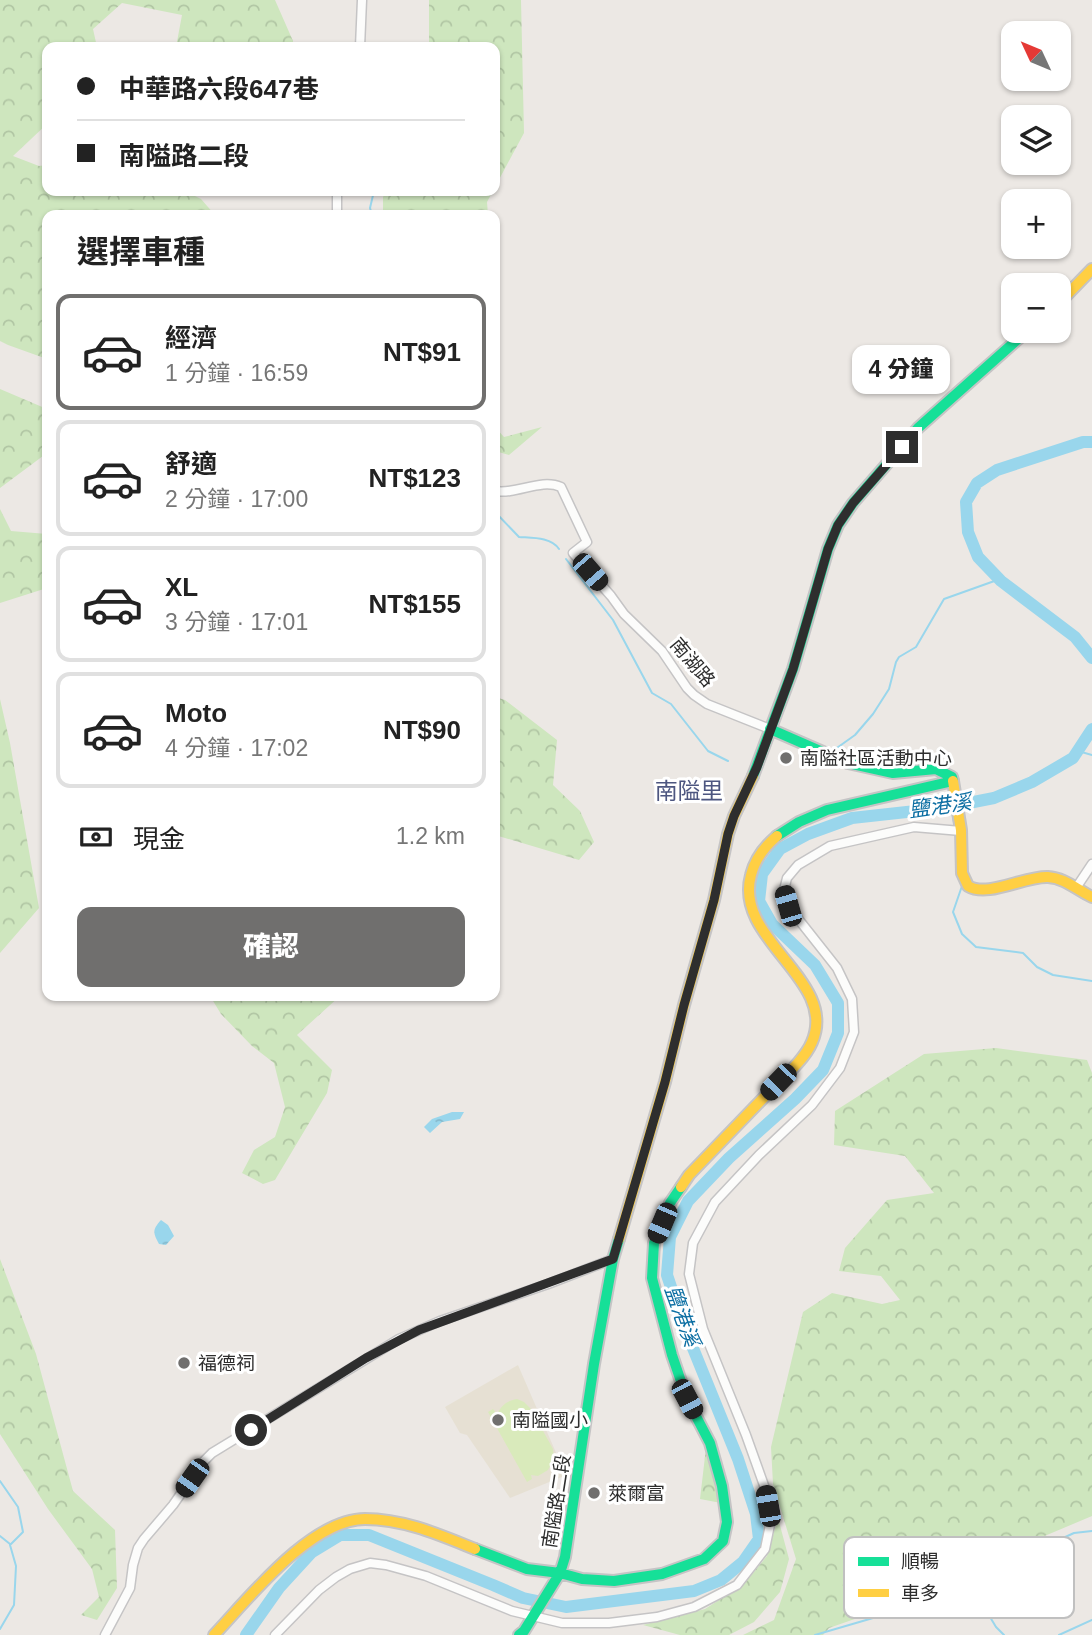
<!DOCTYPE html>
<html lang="zh-TW">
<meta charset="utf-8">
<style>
:root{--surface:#fff;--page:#f6f6f6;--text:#222;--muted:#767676;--line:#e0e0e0;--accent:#706f6e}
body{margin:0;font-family:Helvetica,"Noto Sans TC",sans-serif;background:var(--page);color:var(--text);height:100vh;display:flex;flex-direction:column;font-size:26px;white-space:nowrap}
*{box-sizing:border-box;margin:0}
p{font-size:23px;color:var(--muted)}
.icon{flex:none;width:38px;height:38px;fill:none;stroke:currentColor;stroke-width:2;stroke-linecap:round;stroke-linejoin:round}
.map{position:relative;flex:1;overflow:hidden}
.panel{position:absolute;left:42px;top:210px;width:458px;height:791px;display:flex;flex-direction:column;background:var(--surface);border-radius:14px;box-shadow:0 2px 5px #0004}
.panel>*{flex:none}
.hud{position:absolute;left:42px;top:42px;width:458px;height:154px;border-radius:14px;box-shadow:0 2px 5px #0004;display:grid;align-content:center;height:154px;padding:0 35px;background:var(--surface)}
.needle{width:46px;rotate:314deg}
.fabs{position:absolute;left:1001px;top:21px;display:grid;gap:14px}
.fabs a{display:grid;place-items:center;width:70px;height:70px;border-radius:14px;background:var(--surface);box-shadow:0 2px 5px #0004;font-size:35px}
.end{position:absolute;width:32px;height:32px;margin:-16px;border:9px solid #2e2e2e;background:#fff;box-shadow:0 0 0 4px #fff}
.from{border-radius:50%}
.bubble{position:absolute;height:49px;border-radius:14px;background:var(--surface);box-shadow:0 2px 5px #0004;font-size:23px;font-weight:800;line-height:49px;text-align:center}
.car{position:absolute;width:21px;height:42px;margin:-21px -10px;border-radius:9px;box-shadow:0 0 5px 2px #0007;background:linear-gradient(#222 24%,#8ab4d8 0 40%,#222 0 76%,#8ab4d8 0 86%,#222 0)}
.hud b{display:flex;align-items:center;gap:24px;height:66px;font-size:26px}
.hud b+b{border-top:2px solid var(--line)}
.hud i{width:18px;height:18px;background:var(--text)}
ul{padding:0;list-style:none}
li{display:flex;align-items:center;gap:21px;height:116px;margin:0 14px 10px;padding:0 21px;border:4px solid var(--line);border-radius:14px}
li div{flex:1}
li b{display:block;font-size:26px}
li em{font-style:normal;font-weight:800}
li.current{border-color:var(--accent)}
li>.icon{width:63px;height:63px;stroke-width:1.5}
h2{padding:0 35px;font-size:32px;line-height:84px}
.pay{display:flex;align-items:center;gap:18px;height:77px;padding:0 35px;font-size:26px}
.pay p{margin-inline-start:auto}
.cta{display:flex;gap:14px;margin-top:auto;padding:14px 35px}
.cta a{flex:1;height:80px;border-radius:14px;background:var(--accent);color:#fff;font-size:28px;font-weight:800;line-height:80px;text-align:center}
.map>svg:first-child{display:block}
.education{fill:#e6e0d3}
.forest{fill:url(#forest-crowns)}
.pitch{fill:#d9eabb}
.water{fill:url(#water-ripples)}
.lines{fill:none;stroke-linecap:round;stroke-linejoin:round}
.stream{stroke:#99d6ec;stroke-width:2}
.river{stroke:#99d6ec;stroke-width:12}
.street-casing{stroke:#c5c4c5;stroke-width:11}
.fast-casing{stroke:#c5c4c5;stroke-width:14}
.slow-casing{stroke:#c5c4c5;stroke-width:14}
.street{stroke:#fcfcfb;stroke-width:8}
.fast{stroke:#16e098;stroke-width:10}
.slow{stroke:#ffcf43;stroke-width:10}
.route{stroke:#2e2e2e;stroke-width:9}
.poi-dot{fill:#706f6e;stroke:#fff;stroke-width:2.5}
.labels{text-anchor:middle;stroke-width:6;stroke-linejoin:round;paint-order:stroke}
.street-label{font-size:19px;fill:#2e2e2e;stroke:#fff}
.poi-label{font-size:19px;fill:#2e2e2e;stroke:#fff;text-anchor:start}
.water-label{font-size:21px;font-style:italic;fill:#0d6fa3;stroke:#fff}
.quarter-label{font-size:23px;fill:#4d5680;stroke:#fff}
.key{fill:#fff;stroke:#c0c0c0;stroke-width:2}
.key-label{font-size:19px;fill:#2e2e2e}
</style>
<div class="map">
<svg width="1092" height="1635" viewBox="0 0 1092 1635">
<defs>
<pattern id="forest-crowns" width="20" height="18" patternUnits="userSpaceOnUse" patternTransform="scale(1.75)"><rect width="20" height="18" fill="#cee6be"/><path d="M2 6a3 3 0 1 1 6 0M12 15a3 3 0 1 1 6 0" fill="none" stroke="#b1c6a4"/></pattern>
<pattern id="water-ripples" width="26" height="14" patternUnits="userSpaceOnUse" patternTransform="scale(1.75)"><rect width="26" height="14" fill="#99d6ec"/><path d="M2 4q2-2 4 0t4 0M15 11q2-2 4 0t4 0" fill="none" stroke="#84b8cb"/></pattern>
</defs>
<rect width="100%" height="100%" fill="#ece8e4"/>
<path class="education" d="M518,1365L557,1455L567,1460L564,1476L510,1498L467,1435L460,1433L445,1407Z"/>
<path class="forest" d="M0,0H275L293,41V47H176L182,15L122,3L93,29L97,47H47V124L13,156L39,166L47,165V191H185L201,199L215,215H47V359L8,345L0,341Z
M429,0H521L524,133L495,187V47H429Z
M386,191H493L487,202L488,215H383V197Z
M0,389L47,409V453L0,488Z
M495,427L504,437L542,427L509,455L495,451Z
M0,509L11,531L47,534V588L0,603Z
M495,697L505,700L557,740L553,785L580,811L594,842L579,860L495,835Z
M0,699L10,743L39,908L0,953Z
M210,996H340L297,1035L332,1070L327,1093L275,1180L263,1184L242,1173L254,1150L275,1137L285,1107L274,1063L252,1046L221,1014Z
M996,1048L1087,1060L1092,1073V1516L995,1557L906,1601L829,1628L823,1635H743L774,1620L796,1559L773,1484L771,1447L803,1312L832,1293L882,1304L900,1300L881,1276L839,1271L845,1248L887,1200L934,1193L905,1156L834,1145L835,1111L924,1054Z
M0,1259L36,1354L73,1491L115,1530L117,1588L97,1620L81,1615L99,1597L92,1569L48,1509L0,1434Z
M706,1448L721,1503L700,1499Z
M778,1518L789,1559L780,1592L754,1622L729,1635H680L643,1625L705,1609L744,1584L767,1556Z"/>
<path class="pitch" d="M517,1399L524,1402L531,1409L553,1449L554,1459L548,1470L538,1476L531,1475L532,1479L527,1482L488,1412L493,1409L497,1414C502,1405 506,1401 517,1399Z"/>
<path class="water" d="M452,1112H464L460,1119L442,1122L430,1133L424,1127L432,1119Z
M161,1220L168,1225L174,1236L166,1245L159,1244C153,1233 152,1230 161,1220Z"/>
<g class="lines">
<path class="stream" d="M372,215L370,208L374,191
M495,512L519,537C532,538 551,537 559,549
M566,559L613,620L652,693L671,704L708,751L728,761
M834,750L855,735L873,714L889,689L896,662L899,657L916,647L944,599L1000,579
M1078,751L1092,755
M951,806L955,828
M962,886L953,912L962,934L976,947L1023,953L1037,967L1053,975L1092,981
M0,1481L18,1507L23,1532L10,1545L16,1566L14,1605L0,1629
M0,1536L10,1544
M957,1590L966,1577C993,1570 1001,1569 1018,1545L1050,1544L1074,1533L1092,1531
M815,1635L873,1618L911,1611L940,1591L957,1590L975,1592L996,1627L1004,1635
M1059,1635L1092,1620"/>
<path class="river" d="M1092,442H1083L997,470L977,483L966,502L968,532L978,557L1001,581L1075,637L1092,658
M246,1635L279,1588L312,1552L340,1535H369L493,1585L523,1598L566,1607L694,1591L721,1580L743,1562L759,1539L756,1514L738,1459L684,1326L667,1275L670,1237L688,1201L729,1158L795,1099L823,1070L838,1033V1003L815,965L772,924L759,901L762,874L780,849L808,834L852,818L943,808L994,798L1032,782L1073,758L1092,729"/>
<defs>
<path id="street" d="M360,47L362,0
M337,215V191
M495,491C517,495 540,478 561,487L587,542L573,553L611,596L624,614L662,651L687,688L694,695L707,704L770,729
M1076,888L1092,864
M105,1635L130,1588L133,1565L138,1548L144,1539L173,1505L203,1462L212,1453L399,1339L440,1321L548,1284L613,1259
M275,1635L319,1590L336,1577L350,1569L370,1563L386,1565L426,1576L512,1611L562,1623H609L657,1617L694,1607L737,1585L765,1549L771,1520L766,1491L746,1435L703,1329L689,1274L693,1243L715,1202L759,1155L812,1105L840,1068L854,1032L852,999L837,968L788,906L784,890L787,878L798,865L830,846L914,827L961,831"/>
<path id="fast" d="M770,729L848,763L893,773L936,769L952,777L953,781
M753,776L793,669L828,549L838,525L853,503L918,428L1027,331
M777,836L799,822L827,810L953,781
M475,1549L527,1569L560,1573L582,1579L614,1581L662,1574L704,1559L723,1541L727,1522L722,1486L710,1443L687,1399L672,1355L652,1278L654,1243L670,1203L681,1187
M519,1635L524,1631L560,1573L565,1557L594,1364L613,1259L619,1239"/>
<path id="slow" d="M1059,303L1092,269
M953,781L961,830L962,873L968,886C988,898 1024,876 1048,877C1065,878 1077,890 1092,897
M681,1187L689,1175C716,1147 743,1119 771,1090C784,1077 805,1059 812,1042C839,980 733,940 751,875C755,859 764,847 777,836
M619,1239L665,1082L684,1005L714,900L728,834L734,816L753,776
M214,1635C249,1598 311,1519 365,1519C404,1519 440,1535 475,1549"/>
</defs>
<use href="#street" class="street-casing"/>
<use href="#fast" class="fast-casing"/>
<use href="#slow" class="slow-casing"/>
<use href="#street" class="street"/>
<use href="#fast" class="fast"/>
<use href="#slow" class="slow"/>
</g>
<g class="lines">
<path class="route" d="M251,1430L366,1358L419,1330L613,1259L665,1082L684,1005L714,900L728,834L734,816L757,767L793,669L828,549L838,525L853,503L902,447"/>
</g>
<g class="poi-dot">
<circle cx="786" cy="758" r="7"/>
<circle cx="184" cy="1363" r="7"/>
<circle cx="498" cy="1420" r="7"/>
<circle cx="594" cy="1493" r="7"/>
</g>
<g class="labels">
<g class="street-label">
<text transform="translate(693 662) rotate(50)" y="7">南湖路</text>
<text transform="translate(556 1501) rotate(-81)" y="7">南隘路二段</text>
</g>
<g class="poi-label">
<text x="800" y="765">南隘社區活動中心</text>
<text x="198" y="1370">福德祠</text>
<text x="512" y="1427">南隘國小</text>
<text x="608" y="1500">萊爾富</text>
</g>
<g class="water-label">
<text transform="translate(940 806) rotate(-8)" y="7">鹽港溪</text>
<text transform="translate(682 1316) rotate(70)" y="7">鹽港溪</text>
</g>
<g class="quarter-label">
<text x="689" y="799">南隘里</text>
</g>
</g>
<rect x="844" y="1537" width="230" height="81" rx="10" class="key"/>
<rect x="858" y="1557" width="31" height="9" fill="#16e098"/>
<rect x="858" y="1589" width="31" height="8" fill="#ffcf43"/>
<g class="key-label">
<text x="901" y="1568">順暢</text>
<text x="901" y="1600">車多</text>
</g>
</svg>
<div class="fabs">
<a><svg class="needle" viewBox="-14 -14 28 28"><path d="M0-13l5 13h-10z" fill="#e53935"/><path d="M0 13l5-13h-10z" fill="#767676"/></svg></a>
<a><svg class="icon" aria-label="layers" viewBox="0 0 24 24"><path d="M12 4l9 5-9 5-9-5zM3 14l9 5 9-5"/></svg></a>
<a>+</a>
<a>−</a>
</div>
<i class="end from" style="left:251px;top:1430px"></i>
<i class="end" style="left:902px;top:447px"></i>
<div class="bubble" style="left:852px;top:345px;width:98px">4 分鐘</div>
<i class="car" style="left:590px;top:572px;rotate:139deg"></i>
<i class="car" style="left:788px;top:906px;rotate:344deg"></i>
<i class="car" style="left:778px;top:1082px;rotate:224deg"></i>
<i class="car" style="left:662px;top:1223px;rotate:203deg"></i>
<i class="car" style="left:687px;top:1399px;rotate:152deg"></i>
<i class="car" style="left:192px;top:1478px;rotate:215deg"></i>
<i class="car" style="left:768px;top:1506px;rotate:350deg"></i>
<div class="hud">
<b><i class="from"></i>中華路六段647巷</b>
<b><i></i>南隘路二段</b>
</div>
<section class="panel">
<h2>選擇車種</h2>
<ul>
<li class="current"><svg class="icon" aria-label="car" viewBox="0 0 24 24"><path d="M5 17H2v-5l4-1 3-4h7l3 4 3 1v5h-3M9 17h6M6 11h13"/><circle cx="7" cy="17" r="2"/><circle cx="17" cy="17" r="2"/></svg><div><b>經濟</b><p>1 分鐘 · 16:59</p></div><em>NT$91</em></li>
<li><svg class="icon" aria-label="car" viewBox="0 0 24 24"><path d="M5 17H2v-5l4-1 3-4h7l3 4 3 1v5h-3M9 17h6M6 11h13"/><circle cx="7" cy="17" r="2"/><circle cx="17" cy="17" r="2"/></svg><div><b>舒適</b><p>2 分鐘 · 17:00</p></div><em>NT$123</em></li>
<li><svg class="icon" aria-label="car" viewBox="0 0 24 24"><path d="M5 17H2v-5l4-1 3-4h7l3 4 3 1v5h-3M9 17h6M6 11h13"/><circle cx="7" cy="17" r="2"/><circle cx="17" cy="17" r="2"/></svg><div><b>XL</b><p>3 分鐘 · 17:01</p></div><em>NT$155</em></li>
<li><svg class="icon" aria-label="car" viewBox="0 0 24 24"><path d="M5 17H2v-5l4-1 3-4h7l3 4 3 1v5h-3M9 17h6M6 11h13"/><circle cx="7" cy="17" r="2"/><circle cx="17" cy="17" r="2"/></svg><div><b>Moto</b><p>4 分鐘 · 17:02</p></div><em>NT$90</em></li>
</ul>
<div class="pay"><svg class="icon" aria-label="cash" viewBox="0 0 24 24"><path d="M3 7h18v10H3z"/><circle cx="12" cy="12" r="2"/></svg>現金<p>1.2 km</p></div>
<div class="cta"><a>確認</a></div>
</section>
</div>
